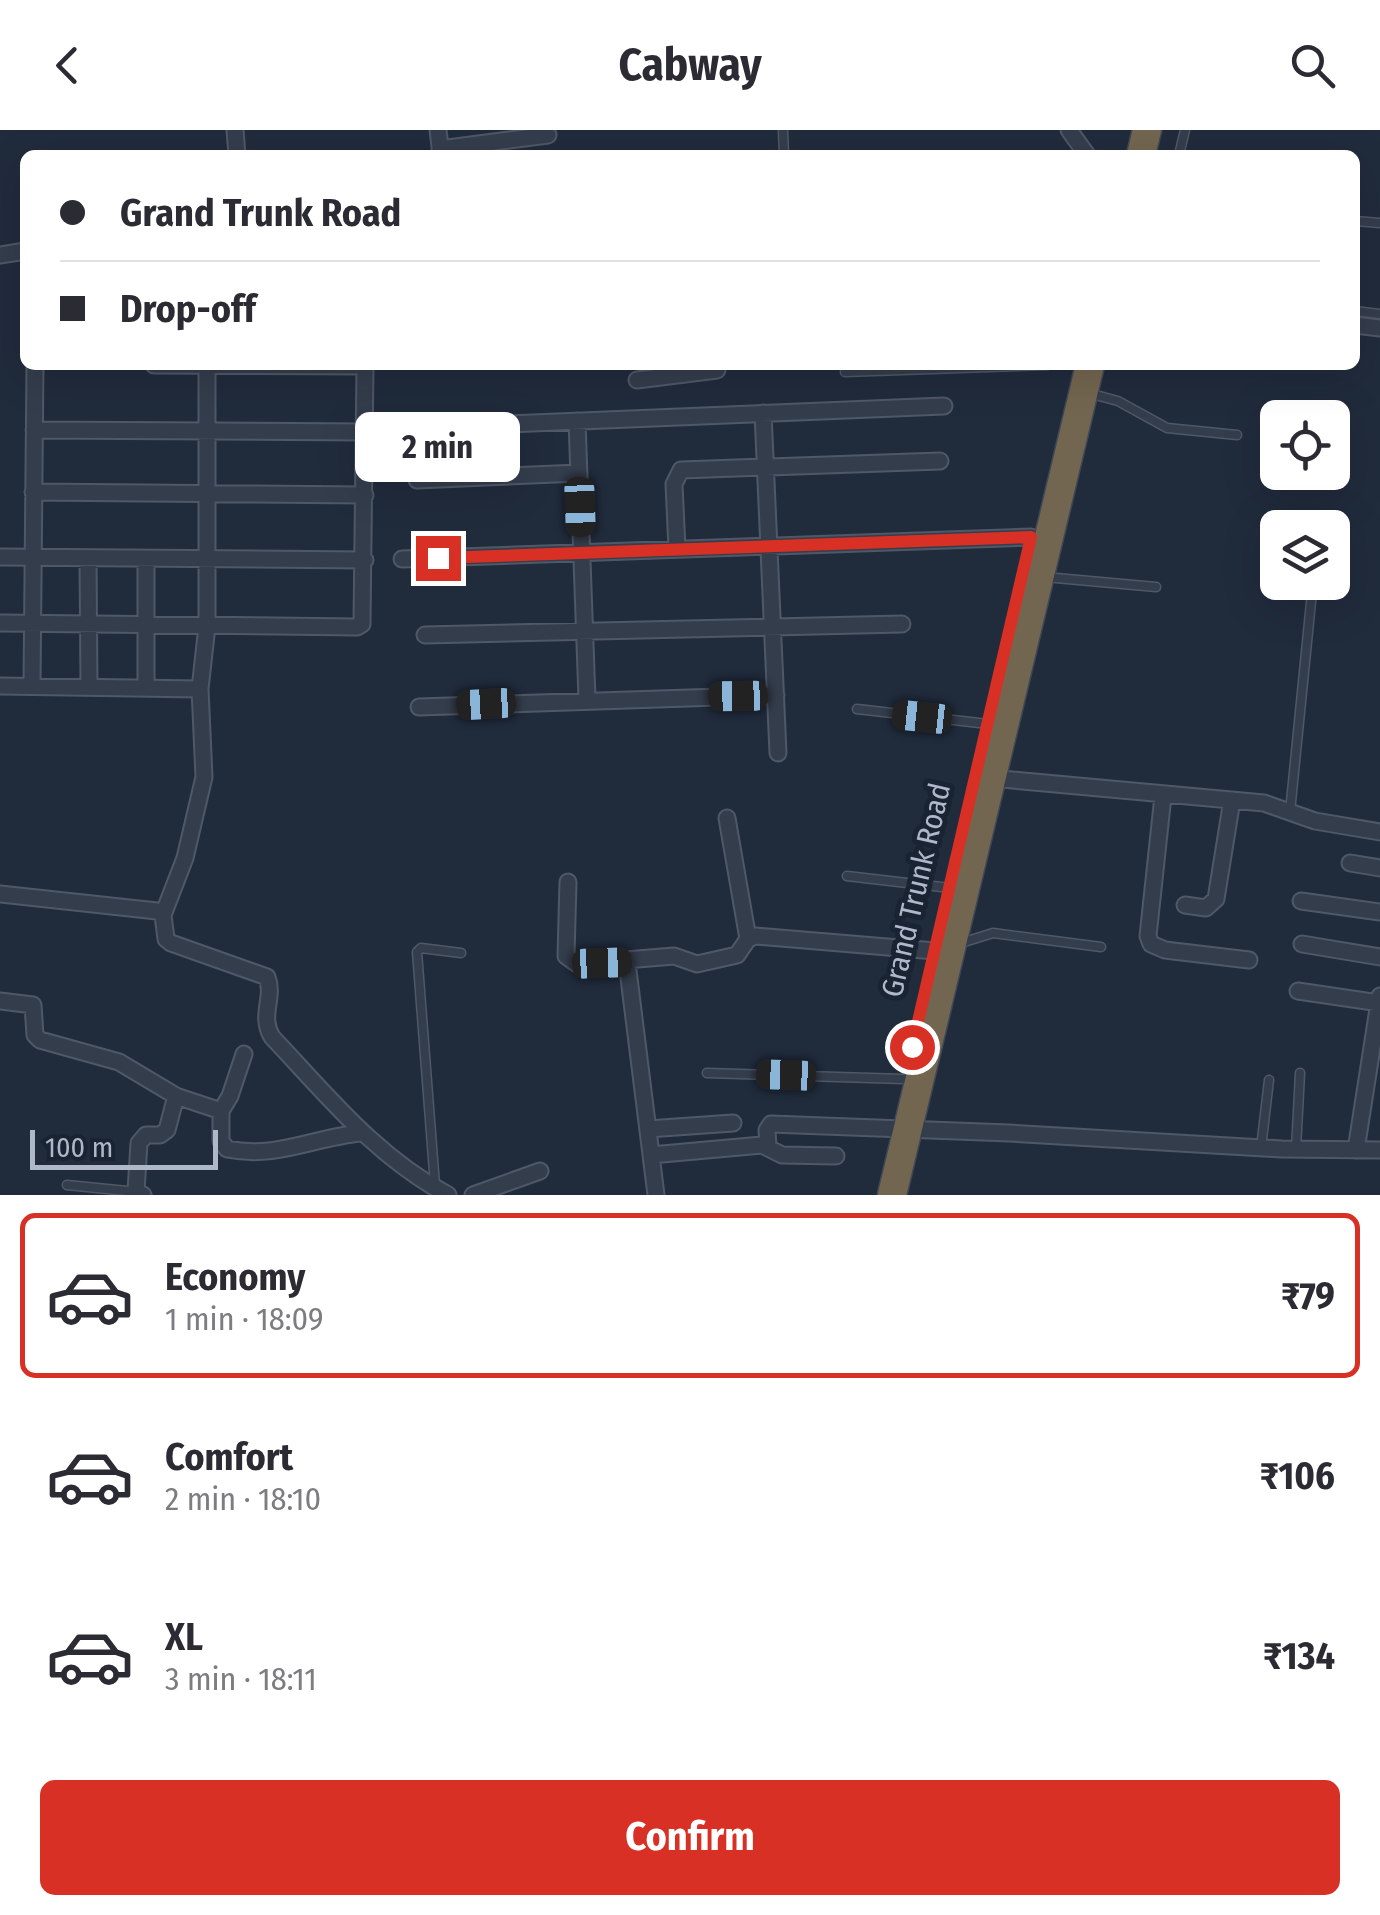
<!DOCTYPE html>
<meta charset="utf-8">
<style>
:root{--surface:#fff;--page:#f2f2f3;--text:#2b2b33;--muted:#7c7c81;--line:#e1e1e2;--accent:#d93025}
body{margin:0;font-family:"Fira Sans Condensed",sans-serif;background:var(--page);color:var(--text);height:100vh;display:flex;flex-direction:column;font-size:38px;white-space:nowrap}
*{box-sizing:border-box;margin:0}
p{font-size:32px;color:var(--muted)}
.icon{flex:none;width:55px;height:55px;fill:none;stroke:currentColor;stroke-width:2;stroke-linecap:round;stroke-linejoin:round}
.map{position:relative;height:1065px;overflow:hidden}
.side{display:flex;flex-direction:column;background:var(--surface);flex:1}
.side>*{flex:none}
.hud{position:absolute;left:20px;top:20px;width:1340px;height:220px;border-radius:15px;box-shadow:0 10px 40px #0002;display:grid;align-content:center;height:220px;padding:0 40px;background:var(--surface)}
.tools{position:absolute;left:1260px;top:270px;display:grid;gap:20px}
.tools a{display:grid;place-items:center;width:90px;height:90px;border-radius:15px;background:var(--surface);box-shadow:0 10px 40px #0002;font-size:50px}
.scale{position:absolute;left:30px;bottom:25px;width:188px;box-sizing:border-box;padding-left:10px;border:5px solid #afb8c8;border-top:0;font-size:28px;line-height:35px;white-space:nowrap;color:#afb8c8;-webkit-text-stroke:8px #192331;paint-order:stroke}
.end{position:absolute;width:45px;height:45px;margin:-22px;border:12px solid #d93025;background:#fff;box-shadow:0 0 0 5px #fff}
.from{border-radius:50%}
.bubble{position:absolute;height:70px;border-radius:15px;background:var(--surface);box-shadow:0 10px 40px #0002;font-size:32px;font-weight:700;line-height:70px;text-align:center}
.car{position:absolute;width:30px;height:60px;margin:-30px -15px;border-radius:12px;box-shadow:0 0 8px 2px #0007;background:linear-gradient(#222 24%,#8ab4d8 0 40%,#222 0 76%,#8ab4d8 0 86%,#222 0)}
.hud b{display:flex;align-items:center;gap:35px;height:95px;font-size:38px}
.hud b+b{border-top:2px solid var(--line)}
.hud i{width:25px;height:25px;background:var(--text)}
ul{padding:18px 0 0;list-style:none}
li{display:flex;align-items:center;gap:30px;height:165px;margin:0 20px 15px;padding:0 20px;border:5px solid transparent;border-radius:15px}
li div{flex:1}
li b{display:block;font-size:38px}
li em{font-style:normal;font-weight:700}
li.on{border-color:var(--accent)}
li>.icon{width:90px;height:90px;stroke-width:1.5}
.cta{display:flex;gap:20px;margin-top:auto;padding:20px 40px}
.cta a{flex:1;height:115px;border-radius:15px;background:var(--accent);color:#fff;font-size:40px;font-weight:700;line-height:115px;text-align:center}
header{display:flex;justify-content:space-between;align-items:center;height:130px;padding:0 40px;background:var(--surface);font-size:45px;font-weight:700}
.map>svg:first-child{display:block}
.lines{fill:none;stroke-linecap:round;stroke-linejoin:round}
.lane-casing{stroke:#4f5867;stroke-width:11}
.street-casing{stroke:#4f5867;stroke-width:19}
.highway-casing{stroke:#3f4857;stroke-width:31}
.lane{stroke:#343d4c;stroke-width:8}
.street{stroke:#343d4c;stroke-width:15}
.highway{stroke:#736650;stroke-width:28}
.route{stroke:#d93025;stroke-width:12}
.labels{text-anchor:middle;stroke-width:10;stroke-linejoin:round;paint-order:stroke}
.street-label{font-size:30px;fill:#afb8c8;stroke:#192331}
</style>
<header><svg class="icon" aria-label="back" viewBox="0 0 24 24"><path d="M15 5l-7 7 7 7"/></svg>Cabway<svg class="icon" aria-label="search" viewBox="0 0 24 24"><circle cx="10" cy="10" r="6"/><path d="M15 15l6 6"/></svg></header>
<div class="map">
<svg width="1380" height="1065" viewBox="0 0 1380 1065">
<rect width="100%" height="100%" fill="#202b3c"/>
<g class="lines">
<defs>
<path id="lane" d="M783,0L784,25
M1179,25L1185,0
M1355,91L1380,93
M1355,181L1380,184
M845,242L1048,235
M1088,263L1118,271L1167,298L1237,305
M1045,447L1156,457
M857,579L988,594
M1290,682L1313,452
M847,746L950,758
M961,813L993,803L1101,817
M707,943L904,949
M1261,1018L1269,950
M1296,1019L1300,943
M67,1055L137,1062
M435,1055L417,822L421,818L461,823"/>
<path id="street" d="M235,0L237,25
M438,0L441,25
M1069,0L1087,25
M440,19L548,5
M0,125L25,121
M1355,195L1380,198
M154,235L365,236
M637,250L717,240
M763,283L778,623
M577,291L587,569
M461,296L944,276
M34,300L365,302
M417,350L579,343
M33,362L365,365
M677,419L674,354L681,340L940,331
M0,427L365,430
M88,428L89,557
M402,429L1031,407
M0,493L357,497L362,494L365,235
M425,505L902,494
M0,556L200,559
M32,556L35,235
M146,558V429
M419,577L776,565
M990,648L1264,673L1315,691L1380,702
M1163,666L1148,806L1151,814L1165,820L1249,830
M727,688L748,809
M1350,733L1380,738
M568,752L566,826L577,834L674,826L697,834L737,825L748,809L755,806L935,821
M0,764L157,781L163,785L166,809L171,813L267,847C275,868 259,885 272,907C327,965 376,1027 448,1065
M1301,771L1380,782
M1185,775L1206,778L1216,769L1232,670
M163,785L185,728L204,647L200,559L207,496V235
M1302,814L1380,827
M627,832L656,1065
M1298,861L1380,873
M0,871L33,875L35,905L40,910L119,932L176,966L221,981V1011L227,1019C277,1029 312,1008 360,1003
M221,981L230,966L244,924
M648,999L733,993
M768,1018L767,1000L771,994L1009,1003L1282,1019L1380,1020
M1356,1020L1380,866
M651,1025L762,1015L782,1025L836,1026
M143,1065L136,1061L139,1013L146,1005H160L167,1000L176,966
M473,1065L540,1041"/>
<path id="highway" d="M1141,25L1147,0
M892,1065L1090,235"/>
</defs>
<use href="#lane" class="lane-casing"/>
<use href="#street" class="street-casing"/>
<use href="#highway" class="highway-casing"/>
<use href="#lane" class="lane"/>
<use href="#street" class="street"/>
<use href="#highway" class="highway"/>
</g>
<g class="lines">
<path class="route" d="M438,428L1031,407L912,917"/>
</g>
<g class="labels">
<g class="street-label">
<text transform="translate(916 760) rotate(-77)" y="10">Grand Trunk Road</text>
</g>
</g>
</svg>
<div class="tools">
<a><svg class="icon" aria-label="locate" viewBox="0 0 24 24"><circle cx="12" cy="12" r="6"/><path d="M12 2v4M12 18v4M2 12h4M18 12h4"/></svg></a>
<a><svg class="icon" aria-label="layers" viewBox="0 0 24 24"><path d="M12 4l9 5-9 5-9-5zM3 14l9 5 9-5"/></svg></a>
</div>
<div class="scale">100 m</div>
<i class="end from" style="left:912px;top:917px"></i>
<i class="end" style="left:438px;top:428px"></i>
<div class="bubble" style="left:355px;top:282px;width:165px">2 min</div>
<i class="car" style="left:580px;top:377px;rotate:178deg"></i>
<i class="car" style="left:738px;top:566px;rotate:269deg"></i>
<i class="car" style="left:486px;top:574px;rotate:267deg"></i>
<i class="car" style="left:922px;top:587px;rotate:276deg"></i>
<i class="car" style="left:602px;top:833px;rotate:88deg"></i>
<i class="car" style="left:786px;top:945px;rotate:272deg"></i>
<div class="hud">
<b><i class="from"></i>Grand Trunk Road</b>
<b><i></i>Drop-off</b>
</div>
</div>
<section class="side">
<ul>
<li class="on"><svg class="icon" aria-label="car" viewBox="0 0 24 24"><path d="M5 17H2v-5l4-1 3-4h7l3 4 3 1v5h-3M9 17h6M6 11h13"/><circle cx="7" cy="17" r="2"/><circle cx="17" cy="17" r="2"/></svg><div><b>Economy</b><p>1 min · 18:09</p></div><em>₹79</em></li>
<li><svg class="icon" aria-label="car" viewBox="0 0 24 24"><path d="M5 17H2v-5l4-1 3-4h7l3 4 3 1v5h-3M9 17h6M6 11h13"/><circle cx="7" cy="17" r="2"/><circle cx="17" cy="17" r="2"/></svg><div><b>Comfort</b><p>2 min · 18:10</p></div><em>₹106</em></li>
<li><svg class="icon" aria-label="car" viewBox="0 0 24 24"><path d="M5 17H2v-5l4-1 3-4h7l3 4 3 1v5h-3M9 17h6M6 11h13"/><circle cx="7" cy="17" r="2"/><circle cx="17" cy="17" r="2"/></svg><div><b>XL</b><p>3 min · 18:11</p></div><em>₹134</em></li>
</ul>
<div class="cta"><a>Confirm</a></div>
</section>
